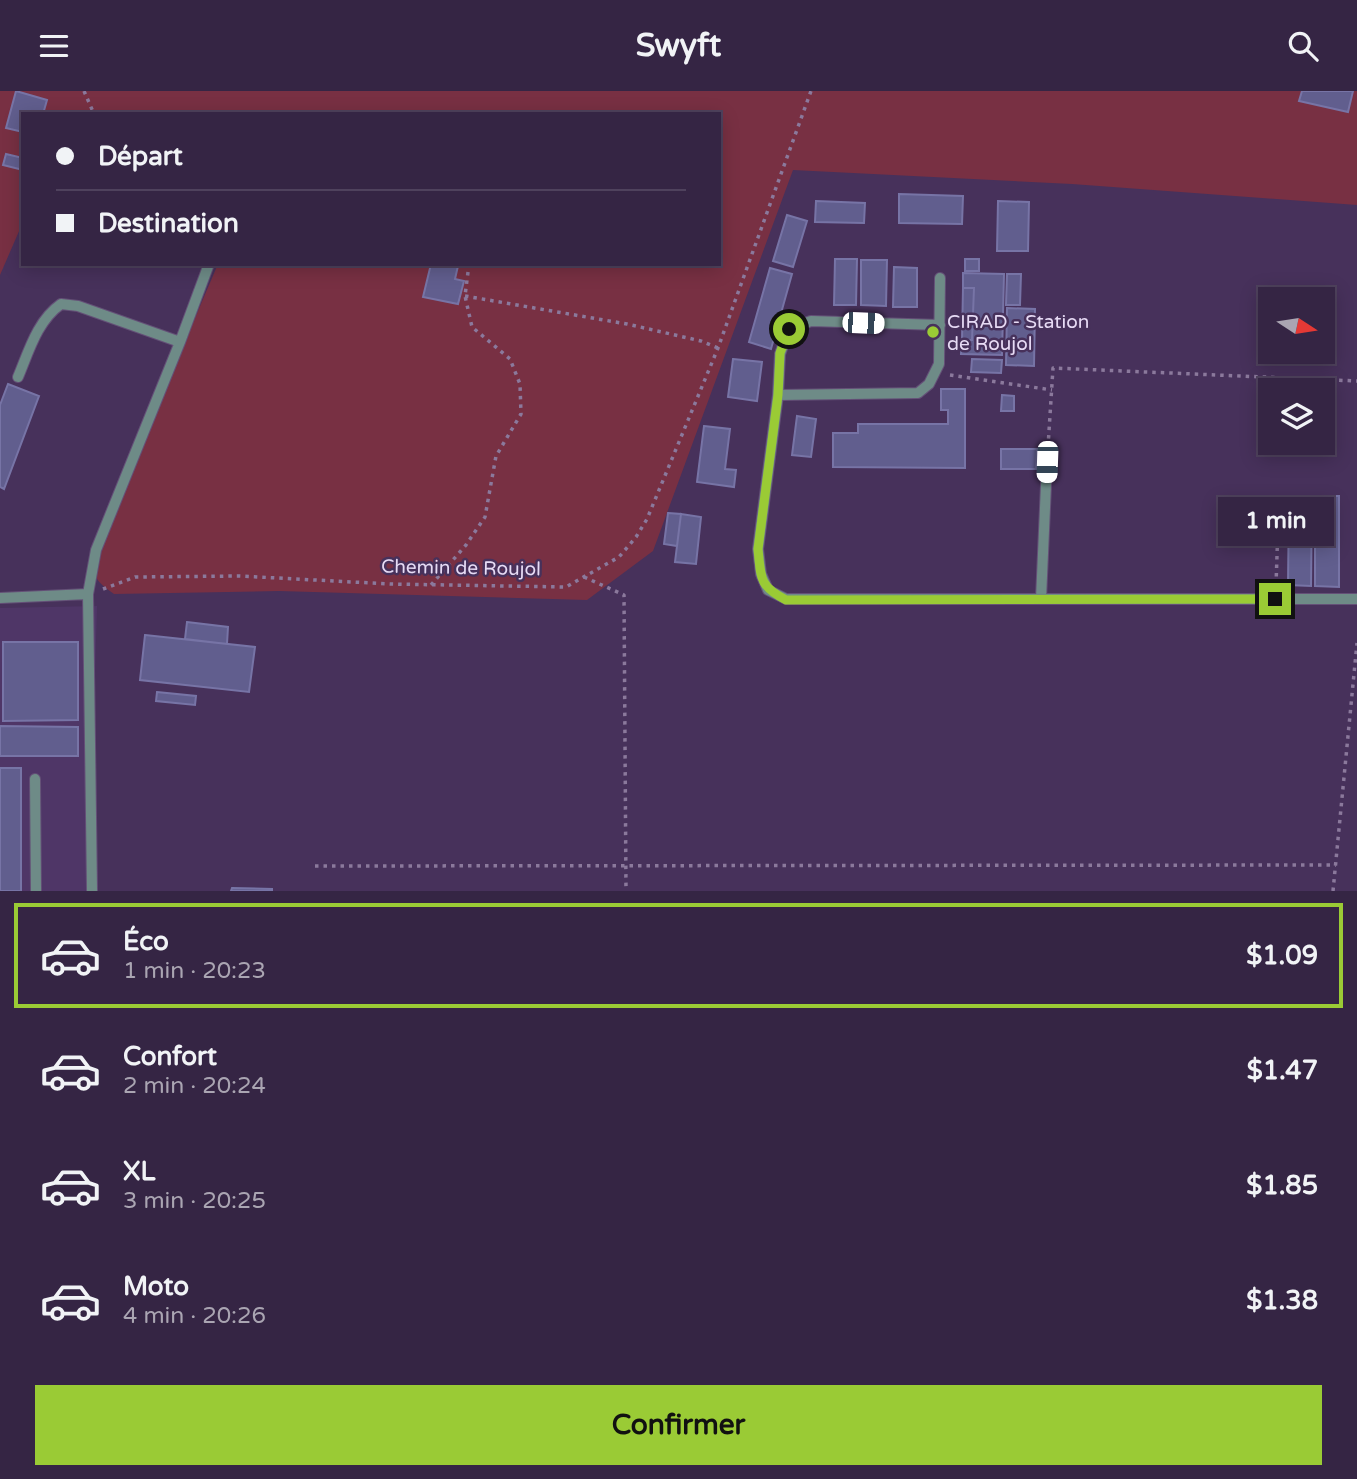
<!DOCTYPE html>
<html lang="fr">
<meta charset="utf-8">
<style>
:root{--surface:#352544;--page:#40314f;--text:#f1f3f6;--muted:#aaa5b2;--line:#4f425d;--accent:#9acb35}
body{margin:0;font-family:"Varela Round",sans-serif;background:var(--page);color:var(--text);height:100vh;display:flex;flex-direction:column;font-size:26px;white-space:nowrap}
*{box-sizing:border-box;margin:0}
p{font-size:23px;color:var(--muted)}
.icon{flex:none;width:38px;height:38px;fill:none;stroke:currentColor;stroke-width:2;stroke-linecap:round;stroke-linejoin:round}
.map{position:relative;height:800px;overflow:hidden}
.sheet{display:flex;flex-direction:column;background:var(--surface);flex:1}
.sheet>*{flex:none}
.top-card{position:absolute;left:21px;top:21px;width:700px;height:154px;border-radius:0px;box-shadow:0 4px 18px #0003,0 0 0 2px var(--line);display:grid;align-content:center;height:154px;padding:0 35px;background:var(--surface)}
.needle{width:46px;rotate:102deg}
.tools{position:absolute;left:1258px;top:196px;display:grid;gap:14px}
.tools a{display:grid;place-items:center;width:77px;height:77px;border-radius:0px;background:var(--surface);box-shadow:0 4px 18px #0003,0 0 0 2px var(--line);font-size:35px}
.end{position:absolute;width:32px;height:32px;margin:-16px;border:9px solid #9acb35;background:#111;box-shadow:0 0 0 4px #111}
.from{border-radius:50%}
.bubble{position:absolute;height:49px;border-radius:0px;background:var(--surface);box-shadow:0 4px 18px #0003,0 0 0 2px var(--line);font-size:23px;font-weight:700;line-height:49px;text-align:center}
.car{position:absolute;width:21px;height:42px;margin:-21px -10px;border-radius:9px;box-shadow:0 0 5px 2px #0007;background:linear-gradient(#fff 24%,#345 0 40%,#fff 0 76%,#345 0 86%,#fff 0)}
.top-card b{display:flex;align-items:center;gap:24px;height:66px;font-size:26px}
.top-card b+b{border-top:2px solid var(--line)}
.top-card i{width:18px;height:18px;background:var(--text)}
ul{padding:12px 0 0;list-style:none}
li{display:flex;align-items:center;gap:21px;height:105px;margin:0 14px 10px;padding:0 21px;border:4px solid transparent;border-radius:0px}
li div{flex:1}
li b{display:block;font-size:26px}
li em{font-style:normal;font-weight:700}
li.active{border-color:var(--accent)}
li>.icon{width:63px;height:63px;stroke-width:1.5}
.button{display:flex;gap:14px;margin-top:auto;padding:14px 35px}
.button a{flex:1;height:80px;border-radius:0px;background:var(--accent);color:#111;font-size:28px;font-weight:700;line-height:80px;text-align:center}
header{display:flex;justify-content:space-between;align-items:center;height:91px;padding:0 35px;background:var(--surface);font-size:32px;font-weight:700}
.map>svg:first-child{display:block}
.built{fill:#4f3667}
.green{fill:#783043}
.building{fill:#615e8e;stroke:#7774a6;stroke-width:2}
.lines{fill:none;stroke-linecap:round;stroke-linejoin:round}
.service-casing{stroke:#645077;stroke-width:12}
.path{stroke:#8b799c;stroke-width:3.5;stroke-dasharray:3.5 5;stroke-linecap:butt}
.service{stroke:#6e8b87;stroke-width:10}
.route{stroke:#9acb35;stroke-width:9}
.poi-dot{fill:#9acb35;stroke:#47315b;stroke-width:2.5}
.labels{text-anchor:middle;stroke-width:5;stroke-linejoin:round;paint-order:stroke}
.poi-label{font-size:19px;fill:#e7dbf5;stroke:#47315b;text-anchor:start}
.street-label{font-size:19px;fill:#e7dbf5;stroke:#47315b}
</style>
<header><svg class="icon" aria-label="menu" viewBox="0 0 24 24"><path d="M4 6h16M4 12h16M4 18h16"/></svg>Swyft<svg class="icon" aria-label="search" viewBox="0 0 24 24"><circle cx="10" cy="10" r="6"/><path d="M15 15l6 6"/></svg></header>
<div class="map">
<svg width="1357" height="800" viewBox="0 0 1357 800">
<rect width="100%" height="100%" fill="#47315b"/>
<path class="built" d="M97,515L89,800H0V517Z"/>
<path class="green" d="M0,0H1357V114L1072,93L793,79L653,460L587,509L279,500L114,503C93,488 92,485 96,459L218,173H719V23H23V131L0,184Z"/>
<path class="building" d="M16,0L47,9L43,23H23V41L6,37Z
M1302,0H1353L1348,21L1299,10Z
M6,63L23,67V79L3,74Z
M899,103L963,105L962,133L899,132Z
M816,110L865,112L864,132L815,131Z
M998,110L1029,111L1028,160H997Z
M787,124L807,130L793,176L773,170Z
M835,168H857L856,214H834Z
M965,168H979V180H965Z
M861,169H887L886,215L861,214Z
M431,173L458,175L455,188L464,190L458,213L423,206Z
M894,176L917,177V216H893Z
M770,177L792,183L771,258L749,251Z
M963,182L1004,183L1002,264L961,263L962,249H972L974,197H963Z
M1007,183H1021L1020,214H1006Z
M963,197H974L972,249H962Z
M1007,217L1035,218L1034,275L1006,274Z
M733,268L762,271L757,310L728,306Z
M972,268L1002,269L1001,282L971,281Z
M8,293L39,305L4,398L0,396V314Z
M941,298H965V377L833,376V342H858V333H948V319H941Z
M1002,304L1014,305V320H1001Z
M797,325L816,328L811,366L792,364Z
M704,335L730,338L725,378L736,379L734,396L697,391Z
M1001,358H1037L1036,378H1001Z
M1315,405H1339V496L1315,495Z
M1289,406H1312L1311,495L1288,494Z
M668,422L681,423L677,455L664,453Z
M681,423L701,426L696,473L675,471Z
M187,531L228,536L227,553L185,548Z
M145,544L255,556L249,601L140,589Z
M3,551H78V629L3,630Z
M157,601L196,605L195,614L156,610Z
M0,635L78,636V665H0Z
M0,677H21V800H0Z
M232,797L272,798V800H231Z"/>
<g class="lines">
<defs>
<path id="service" d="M940,187L939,273L929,293L918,302L778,304L758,458L761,483L768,499L786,508H1357
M180,251L209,173
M18,286C29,260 37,230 61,213L78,215L180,251L96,459L88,503L92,800
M778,304L780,263L789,238L811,230L940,234
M0,507L88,503
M1041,508L1047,371
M35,688L36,800"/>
</defs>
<use href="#service" class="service-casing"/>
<path class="path" d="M84,0L94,23
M523,23L524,19
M465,205L627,233L701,250L718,257
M950,284L1052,299
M1048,356L1053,277L1357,290
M584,486L624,504L626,800
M431,494L466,454L485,426L496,365L521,323L520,293L510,268L472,236L465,205L469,173
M1276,494L1279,406
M103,498L135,486L240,485L390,493L566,496L619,466L636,446L647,428L718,257L811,0
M315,775L1336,774
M1333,800L1357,552"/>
<use href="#service" class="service"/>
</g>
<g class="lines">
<path class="route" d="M789,238L780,262L778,304L758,458C761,487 759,495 786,509L1275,508"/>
</g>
<circle class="poi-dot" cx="933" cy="241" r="7"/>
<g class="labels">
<g class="poi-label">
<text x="947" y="237">CIRAD - Station<tspan x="947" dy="22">de Roujol</tspan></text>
</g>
<g class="street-label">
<text transform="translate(461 476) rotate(1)" y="7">Chemin de Roujol</text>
</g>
</g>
</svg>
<div class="tools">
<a><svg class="needle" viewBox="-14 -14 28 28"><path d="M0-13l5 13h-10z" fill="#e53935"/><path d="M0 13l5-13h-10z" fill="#aaa5b2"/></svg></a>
<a><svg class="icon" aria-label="layers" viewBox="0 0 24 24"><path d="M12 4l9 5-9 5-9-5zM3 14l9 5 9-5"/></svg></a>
</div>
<i class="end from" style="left:789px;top:238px"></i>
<i class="end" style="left:1275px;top:508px"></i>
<div class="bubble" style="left:1218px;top:406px;width:116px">1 min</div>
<i class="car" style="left:863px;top:232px;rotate:92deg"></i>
<i class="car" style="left:1047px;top:371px;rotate:182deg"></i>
<div class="top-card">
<b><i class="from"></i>Départ</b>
<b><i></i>Destination</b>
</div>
</div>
<section class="sheet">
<ul>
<li class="active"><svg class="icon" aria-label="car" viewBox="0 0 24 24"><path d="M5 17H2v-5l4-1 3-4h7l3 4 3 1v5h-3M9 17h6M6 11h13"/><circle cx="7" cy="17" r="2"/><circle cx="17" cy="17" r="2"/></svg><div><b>Éco</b><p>1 min · 20:23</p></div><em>$1.09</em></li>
<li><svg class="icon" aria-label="car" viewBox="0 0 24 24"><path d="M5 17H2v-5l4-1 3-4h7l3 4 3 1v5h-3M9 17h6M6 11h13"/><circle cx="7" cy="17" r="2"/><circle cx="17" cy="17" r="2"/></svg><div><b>Confort</b><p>2 min · 20:24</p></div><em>$1.47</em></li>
<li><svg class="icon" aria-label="car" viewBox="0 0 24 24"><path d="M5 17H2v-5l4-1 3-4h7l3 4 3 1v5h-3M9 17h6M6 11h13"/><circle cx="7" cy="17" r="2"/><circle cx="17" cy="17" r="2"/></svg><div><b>XL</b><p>3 min · 20:25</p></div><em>$1.85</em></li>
<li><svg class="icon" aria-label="car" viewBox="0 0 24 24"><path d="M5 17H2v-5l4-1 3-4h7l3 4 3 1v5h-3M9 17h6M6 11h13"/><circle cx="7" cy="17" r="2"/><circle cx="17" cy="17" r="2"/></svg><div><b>Moto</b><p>4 min · 20:26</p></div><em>$1.38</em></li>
</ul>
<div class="button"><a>Confirmer</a></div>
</section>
